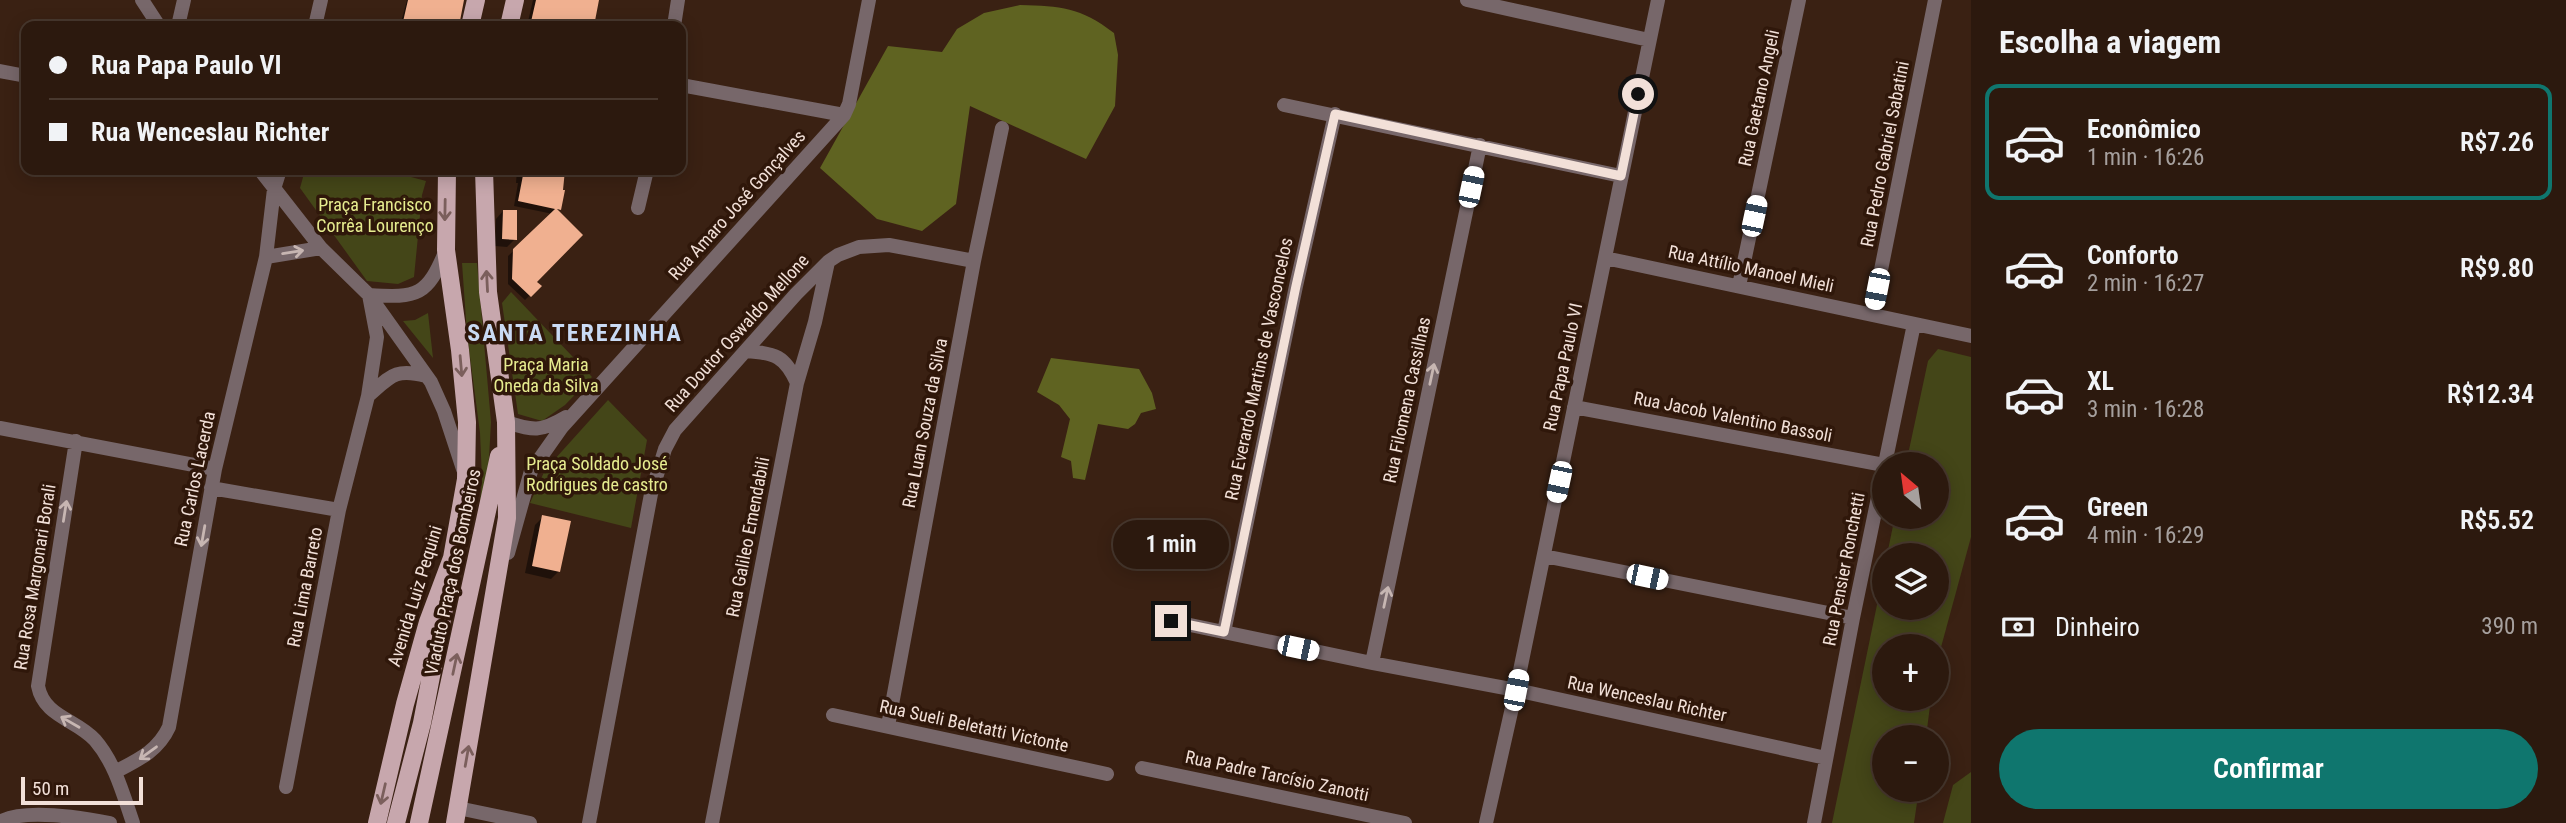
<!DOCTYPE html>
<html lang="pt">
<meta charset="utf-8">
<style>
:root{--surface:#2c190e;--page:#38261c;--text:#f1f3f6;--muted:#a6a09e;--line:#48382e;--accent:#0f766e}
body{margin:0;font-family:"Roboto Condensed",sans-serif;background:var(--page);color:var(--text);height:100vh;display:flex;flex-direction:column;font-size:26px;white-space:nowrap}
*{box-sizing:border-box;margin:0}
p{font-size:23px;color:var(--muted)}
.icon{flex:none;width:38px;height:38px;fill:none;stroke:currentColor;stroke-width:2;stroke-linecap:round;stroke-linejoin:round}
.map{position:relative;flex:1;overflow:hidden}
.sheet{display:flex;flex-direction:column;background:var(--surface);width:595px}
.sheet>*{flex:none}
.top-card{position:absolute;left:21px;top:21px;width:665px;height:154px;border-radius:14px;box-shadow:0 4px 18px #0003,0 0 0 2px var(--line);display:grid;align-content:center;height:154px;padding:0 28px;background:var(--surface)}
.needle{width:46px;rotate:331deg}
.controls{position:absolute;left:1872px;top:452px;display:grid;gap:14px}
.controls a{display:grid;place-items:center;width:77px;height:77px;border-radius:50%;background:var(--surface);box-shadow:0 4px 18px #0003,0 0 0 2px var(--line);font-size:35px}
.scale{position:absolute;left:21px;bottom:18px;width:122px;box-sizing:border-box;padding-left:7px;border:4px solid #f2e0d8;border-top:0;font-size:19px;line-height:24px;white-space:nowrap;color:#f2e0d8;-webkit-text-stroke:5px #2f170a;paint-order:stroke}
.end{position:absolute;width:32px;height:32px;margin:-16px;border:9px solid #f2e0d8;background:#111;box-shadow:0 0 0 4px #111}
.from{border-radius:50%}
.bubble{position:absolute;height:49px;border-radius:24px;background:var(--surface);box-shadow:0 4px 18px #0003,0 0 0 2px var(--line);font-size:23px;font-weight:600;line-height:49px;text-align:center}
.car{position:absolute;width:21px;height:42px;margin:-21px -10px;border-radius:9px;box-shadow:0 0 5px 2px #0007;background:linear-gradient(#fff 24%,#345 0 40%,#fff 0 76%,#345 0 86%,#fff 0)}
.top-card b{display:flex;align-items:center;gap:24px;height:66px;font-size:26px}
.top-card b+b{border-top:2px solid var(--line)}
.top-card i{width:18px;height:18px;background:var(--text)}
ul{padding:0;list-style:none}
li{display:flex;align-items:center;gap:21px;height:116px;margin:0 14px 10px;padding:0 14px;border:4px solid transparent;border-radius:14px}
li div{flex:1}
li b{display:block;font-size:26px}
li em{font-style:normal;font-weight:600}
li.active{border-color:var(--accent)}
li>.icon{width:63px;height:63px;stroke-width:1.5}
h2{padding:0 28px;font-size:32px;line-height:84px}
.pay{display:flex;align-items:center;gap:18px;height:77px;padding:0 28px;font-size:26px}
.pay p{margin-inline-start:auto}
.action{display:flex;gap:14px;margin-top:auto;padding:14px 28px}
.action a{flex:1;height:80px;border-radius:42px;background:var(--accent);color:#fff;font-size:28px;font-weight:600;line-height:80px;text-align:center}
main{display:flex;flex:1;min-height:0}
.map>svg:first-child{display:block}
.green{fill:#444618}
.forest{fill:#5f6321}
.shadow{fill:#0007}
.building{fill:#f0b090}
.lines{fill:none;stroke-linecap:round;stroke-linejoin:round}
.minor{stroke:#77676a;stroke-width:14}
.primary{stroke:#c7a7ad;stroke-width:18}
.oneway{stroke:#7b5f5c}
.oneway2{stroke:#c7b6b2}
.route{stroke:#f2e0d8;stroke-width:9}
.labels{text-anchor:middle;stroke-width:7;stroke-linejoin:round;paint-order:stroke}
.street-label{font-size:18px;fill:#f2e0d8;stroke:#2f170a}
.park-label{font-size:18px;fill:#e6ec8f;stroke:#2f170a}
.district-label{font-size:24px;font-weight:bold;letter-spacing:2px;fill:#c9daf4;stroke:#2f170a}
</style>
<main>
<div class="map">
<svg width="1971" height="823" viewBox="0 0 1971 823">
<rect width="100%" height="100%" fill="#3a2113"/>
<path class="green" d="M305,170H385L426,181L422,195L414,277L398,284L367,281L300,188Z
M462,263H477L491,422L488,476L478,525L482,479L480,433L467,334Z
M511,292L592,377L565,405L542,421L518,414L502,303Z
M428,313L433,358L403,321L415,320Z
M1938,349L1971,357V537L1937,662V646H1885V698H1931L1926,737H1885V789H1919L1914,823H1832L1885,566V607H1937V555H1887L1895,516H1937V464H1906L1928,361Z
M608,400L647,440L631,528L530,503L545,470Z
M1971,772V823H1943L1953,785Z"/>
<path class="forest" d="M1020,5C1061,6 1080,7 1114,33L1118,55L1115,106L1086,159L970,106L956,204L922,231L877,219L820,168L888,46L942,52L957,29L984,13Z
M1051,358L1139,369L1152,393L1156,409L1141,413L1135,424L1128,429L1098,424L1085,480L1073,478L1071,461L1061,457L1070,419L1059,405L1037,392Z"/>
<path class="shadow" d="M407,0H463L458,26H400Z
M533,0H597L592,26H527Z
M517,170H564L559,209L534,282L539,286L525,300L508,284V256L553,214L514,206L518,183H516Z
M503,211L515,239L507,247L495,246L496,219Z
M543,517L559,571L551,579L525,573L535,525Z"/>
<path class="building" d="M408,0H464L459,26H402Z
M536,0H599L594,26L580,23V26H530Z
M524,170H565L563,190H565L561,210L557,209L583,235L537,282L542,286L531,297L512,279L513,249L555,209L518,201Z
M503,210H517V240L502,239Z
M542,515L571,521L560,572L532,566Z"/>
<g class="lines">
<path class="minor" d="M142,0L159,26
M1467,0L1649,40
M178,26L184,0
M315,26L321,0
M674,26L678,0
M0,71L26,76
M681,85L844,115
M1284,105L1621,176
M260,170L321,248L369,295L431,382L444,411L463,469
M638,208L647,170
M266,257L321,248
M1605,258L1971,336
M1739,286L1799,0
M369,295C418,298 427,296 446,250
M1872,315L1935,0
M746,351C775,353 785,356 797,383
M368,396C391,376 395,368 426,376
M1574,407L1884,465
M506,422C533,431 541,432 566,417
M0,428L215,469
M76,441L38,686C44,717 76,719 95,740C115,763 123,794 133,823
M211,488L339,510
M508,553L531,471L562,427L844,115L849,104L869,0
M1544,556L1853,618
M1171,621L1372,663L1516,690L1826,758
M1224,632L1296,286L1335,114
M1372,663L1480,145
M833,715L1107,774
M888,726L974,261L1002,128
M1142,768L1405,823
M115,772C138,760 158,751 169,727L215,469L266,257L274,189L280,170
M286,787L339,510L368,396L377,337L369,295
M458,808L530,823
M0,822C23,808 84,818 110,823
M589,823L651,494L665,449L675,430L796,294L829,261L838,255L859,247L889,245L974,261
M712,823L797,383L815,322L828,262
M1486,823L1516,690L1658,0
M1814,823L1853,618L1914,324"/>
<path class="primary" d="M470,26L476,0
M509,26L515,0
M377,823L405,704L428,622L452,558L466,479L467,422L460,350L446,250L447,170
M396,823L422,723L447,593
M419,823L499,456
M455,823L507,518L506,422L488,292L484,170"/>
</g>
<defs><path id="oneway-shaft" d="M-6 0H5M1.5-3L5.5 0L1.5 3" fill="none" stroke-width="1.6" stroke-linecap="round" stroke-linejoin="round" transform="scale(1.75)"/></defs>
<g class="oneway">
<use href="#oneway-shaft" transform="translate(445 210) rotate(91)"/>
<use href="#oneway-shaft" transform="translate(487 281) rotate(-93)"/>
<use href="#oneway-shaft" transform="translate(461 366) rotate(85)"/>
<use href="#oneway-shaft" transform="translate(455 664) rotate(-78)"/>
<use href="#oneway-shaft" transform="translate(467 756) rotate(-80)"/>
<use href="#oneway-shaft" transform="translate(383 794) rotate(103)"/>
</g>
<g class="oneway2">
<use href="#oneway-shaft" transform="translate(293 252) rotate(-9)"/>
<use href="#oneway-shaft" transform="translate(1432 374) rotate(-78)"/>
<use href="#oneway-shaft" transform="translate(65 511) rotate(-81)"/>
<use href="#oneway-shaft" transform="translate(203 536) rotate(100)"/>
<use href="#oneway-shaft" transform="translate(1386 597) rotate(-78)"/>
<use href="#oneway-shaft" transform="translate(70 722) rotate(-150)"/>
<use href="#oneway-shaft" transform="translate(148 753) rotate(144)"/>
</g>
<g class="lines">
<path class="route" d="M1171,621L1224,632L1296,286L1335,114L1621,176L1638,94"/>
</g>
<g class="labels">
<g class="street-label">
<text transform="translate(1759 98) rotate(-78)" y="6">Rua Gaetano Angeli</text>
<text transform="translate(1885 154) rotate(-79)" y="6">Rua Pedro Gabriel Sabatini</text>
<text transform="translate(737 205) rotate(-48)" y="6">Rua Amaro José Gonçalves</text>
<text transform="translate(1751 269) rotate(12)" y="6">Rua Attílio Manoel Mieli</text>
<text transform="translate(737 333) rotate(-48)" y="6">Rua Doutor Oswaldo Mellone</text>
<text transform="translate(1563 367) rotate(-78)" y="6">Rua Papa Paulo VI</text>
<text transform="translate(1259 369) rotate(-78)" y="6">Rua Everardo Martins de Vasconcelos</text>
<text transform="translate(1407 400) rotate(-78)" y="6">Rua Filomena Cassilhas</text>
<text transform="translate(1733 417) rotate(11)" y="6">Rua Jacob Valentino Bassoli</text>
<text transform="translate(925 423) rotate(-79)" y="6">Rua Luan Souza da Silva</text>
<text transform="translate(195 479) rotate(-78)" y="6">Rua Carlos Lacerda</text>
<text transform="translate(748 537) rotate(-79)" y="6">Rua Galileo Emendabili</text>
<text transform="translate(1844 569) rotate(-79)" y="6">Rua Pensier Ronchetti</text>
<text transform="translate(453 572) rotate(-78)" y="6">Viaduto Praça dos Bombeiros</text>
<text transform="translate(35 577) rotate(-81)" y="6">Rua Rosa Margonari Borali</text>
<text transform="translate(305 587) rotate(-79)" y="6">Rua Lima Barreto</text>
<text transform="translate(415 596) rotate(-73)" y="6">Avenida Luiz Pequini</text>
<text transform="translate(1647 699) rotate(12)" y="6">Rua Wenceslau Richter</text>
<text transform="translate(974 726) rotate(12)" y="6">Rua Sueli Beletatti Victonte</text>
<text transform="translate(1277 776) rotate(12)" y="6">Rua Padre Tarcísio Zanotti</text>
</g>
<g class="park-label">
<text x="375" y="211">Praça Francisco<tspan x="375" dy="21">Corrêa Lourenço</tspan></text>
<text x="546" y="371">Praça Maria<tspan x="546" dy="21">Oneda da Silva</tspan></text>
<text x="597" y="470">Praça Soldado José<tspan x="597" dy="21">Rodrigues de castro</tspan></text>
</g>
<g class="district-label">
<text x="575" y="341">SANTA TEREZINHA</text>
</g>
</g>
</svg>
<div class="controls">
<a><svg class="needle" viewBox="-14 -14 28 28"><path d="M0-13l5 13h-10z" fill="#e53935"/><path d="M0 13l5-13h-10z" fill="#a6a09e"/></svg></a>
<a><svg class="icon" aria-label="layers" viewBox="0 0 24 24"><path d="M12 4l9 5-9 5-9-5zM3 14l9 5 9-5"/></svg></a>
<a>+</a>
<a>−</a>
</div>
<div class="scale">50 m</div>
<i class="end from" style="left:1638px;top:94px"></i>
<i class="end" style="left:1171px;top:621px"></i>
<div class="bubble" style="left:1113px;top:520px;width:116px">1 min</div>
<i class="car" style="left:1471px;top:187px;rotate:12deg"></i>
<i class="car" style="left:1754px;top:216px;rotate:12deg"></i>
<i class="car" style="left:1877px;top:289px;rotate:191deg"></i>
<i class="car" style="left:1559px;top:482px;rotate:192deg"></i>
<i class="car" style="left:1647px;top:577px;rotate:102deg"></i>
<i class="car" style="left:1298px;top:648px;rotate:102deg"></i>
<i class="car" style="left:1516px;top:690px;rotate:11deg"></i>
<div class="top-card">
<b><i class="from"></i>Rua Papa Paulo VI</b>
<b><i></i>Rua Wenceslau Richter</b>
</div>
</div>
<section class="sheet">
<h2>Escolha a viagem</h2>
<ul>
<li class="active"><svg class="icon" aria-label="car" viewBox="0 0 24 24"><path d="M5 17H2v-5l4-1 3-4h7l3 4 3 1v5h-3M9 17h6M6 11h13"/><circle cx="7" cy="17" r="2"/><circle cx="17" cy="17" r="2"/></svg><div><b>Econômico</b><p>1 min · 16:26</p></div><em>R$7.26</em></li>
<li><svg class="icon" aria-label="car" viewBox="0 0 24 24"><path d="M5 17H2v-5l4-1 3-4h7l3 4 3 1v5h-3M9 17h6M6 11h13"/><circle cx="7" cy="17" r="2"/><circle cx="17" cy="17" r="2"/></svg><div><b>Conforto</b><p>2 min · 16:27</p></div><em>R$9.80</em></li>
<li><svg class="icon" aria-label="car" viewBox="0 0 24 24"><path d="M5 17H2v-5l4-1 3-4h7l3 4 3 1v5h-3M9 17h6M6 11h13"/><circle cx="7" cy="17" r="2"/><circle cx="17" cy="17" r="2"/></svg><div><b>XL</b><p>3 min · 16:28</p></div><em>R$12.34</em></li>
<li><svg class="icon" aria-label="car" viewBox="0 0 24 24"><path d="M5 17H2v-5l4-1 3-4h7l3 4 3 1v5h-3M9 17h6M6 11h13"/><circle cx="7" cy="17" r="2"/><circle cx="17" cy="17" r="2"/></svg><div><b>Green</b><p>4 min · 16:29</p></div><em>R$5.52</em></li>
</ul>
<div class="pay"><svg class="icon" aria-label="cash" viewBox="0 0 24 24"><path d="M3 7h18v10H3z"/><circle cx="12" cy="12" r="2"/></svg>Dinheiro<p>390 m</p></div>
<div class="action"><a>Confirmar</a></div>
</section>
</main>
